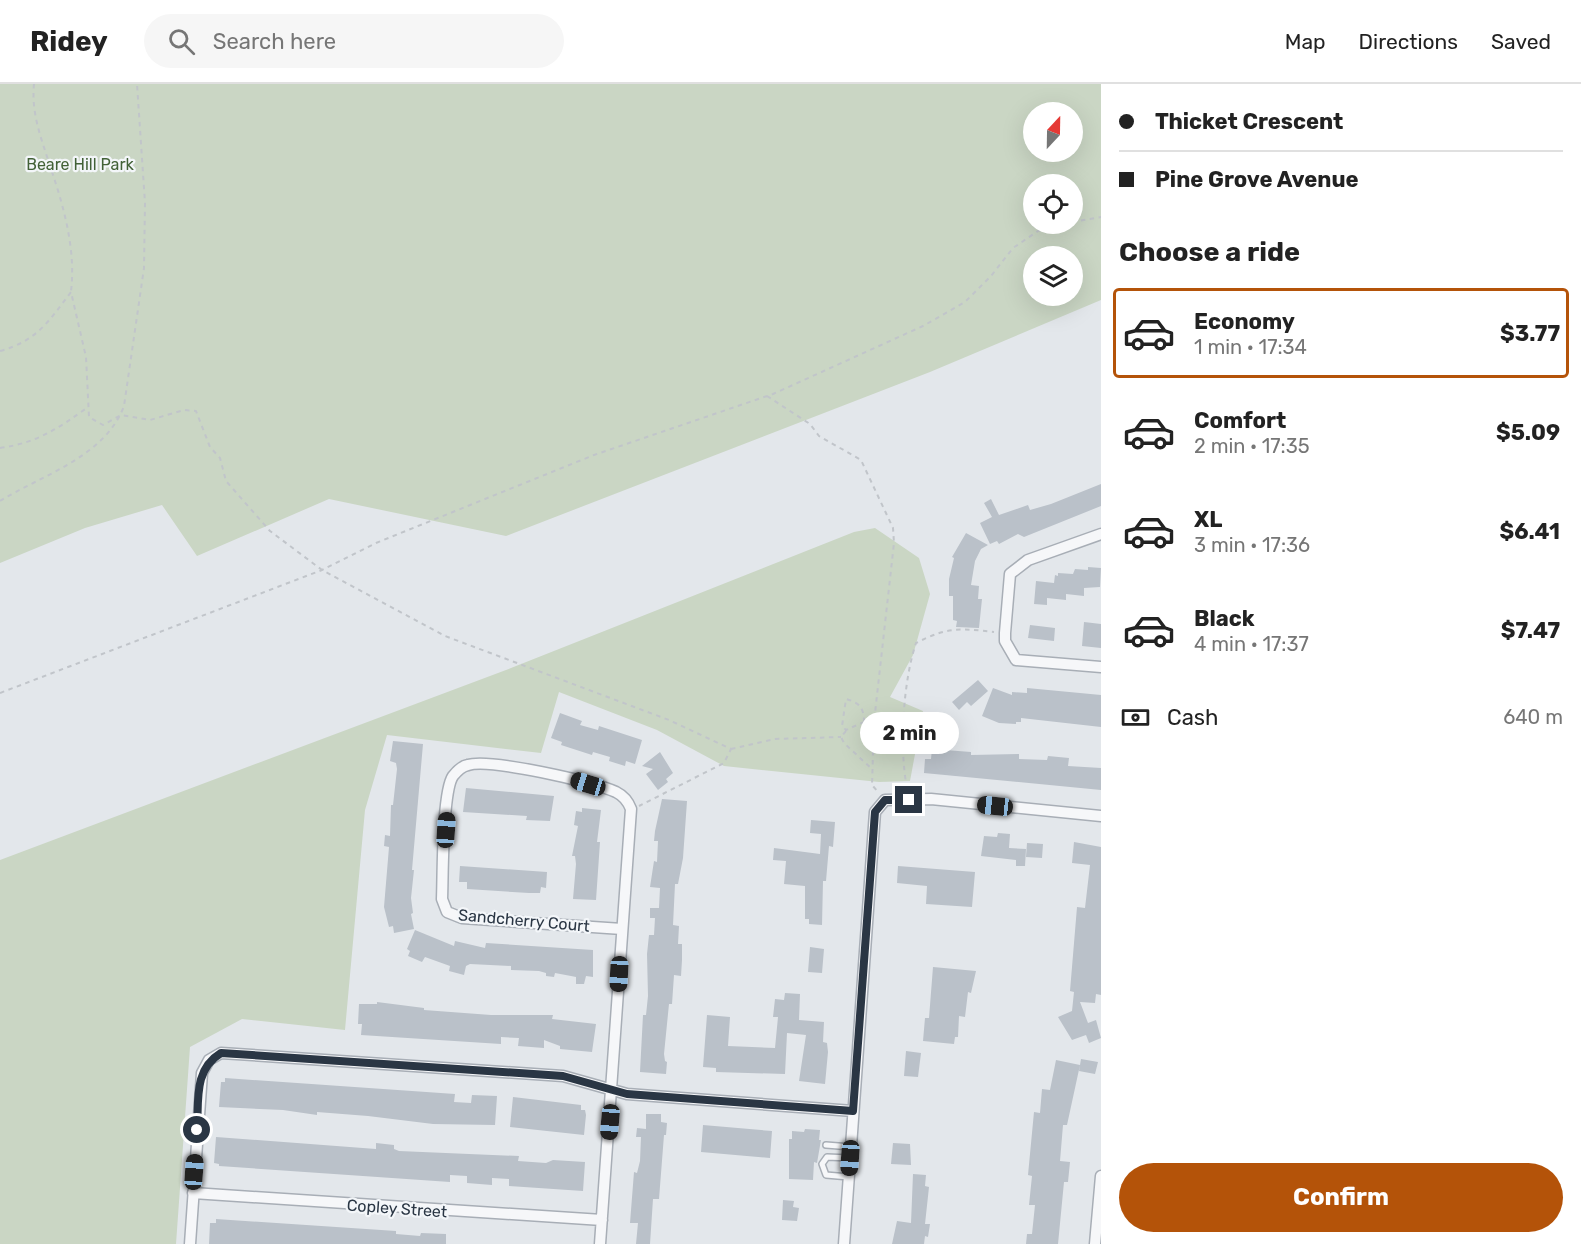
<!DOCTYPE html>
<meta charset="utf-8">
<style>
:root{--surface:#fff;--page:#f6f6f6;--text:#222;--muted:#767676;--line:#e0e0e0;--accent:#b45309}
body{margin:0;font-family:Rubik,sans-serif;background:var(--page);color:var(--text);height:100vh;display:flex;flex-direction:column;font-size:22px;white-space:nowrap}
*{box-sizing:border-box;margin:0}
p{font-size:20px;color:var(--muted)}
.icon{flex:none;width:33px;height:33px;fill:none;stroke:currentColor;stroke-width:2;stroke-linecap:round;stroke-linejoin:round}
.map{position:relative;flex:1;overflow:hidden}
.panel{display:flex;flex-direction:column;background:var(--surface);width:480px}
.panel>*{flex:none}
.hud{display:grid;align-content:center;height:132px;padding:0 18px;background:var(--surface)}
.needle{width:39px;rotate:22deg}
.tools{position:absolute;left:1023px;top:18px;display:grid;gap:12px}
.tools a{display:grid;place-items:center;width:60px;height:60px;border-radius:50%;background:var(--surface);box-shadow:0 6px 24px #0002;font-size:30px}
.end{position:absolute;width:27px;height:27px;margin:-14px;border:8px solid #2a3644;background:#fff;box-shadow:0 0 0 3px #fff}
.from{border-radius:50%}
.bubble{position:absolute;height:42px;border-radius:21px;background:var(--surface);box-shadow:0 6px 24px #0002;font-size:20px;font-weight:700;line-height:42px;text-align:center}
.car{position:absolute;width:18px;height:36px;margin:-18px -9px;border-radius:8px;box-shadow:0 0 4px 2px #0007;background:linear-gradient(#222 24%,#8ab4d8 0 40%,#222 0 76%,#8ab4d8 0 86%,#222 0)}
.hud b{display:flex;align-items:center;gap:21px;height:57px;font-size:22px}
.hud b+b{border-top:2px solid var(--line)}
.hud i{width:15px;height:15px;background:var(--text)}
ul{padding:0;list-style:none}
li{display:flex;align-items:center;gap:18px;height:90px;margin:0 12px 9px;padding:0 6px;border:3px solid transparent;border-radius:6px}
li div{flex:1}
li b{display:block;font-size:22px}
li em{font-style:normal;font-weight:700}
li.active{border-color:var(--accent)}
li>.icon{width:54px;height:54px;stroke-width:1.5}
h2{padding:0 18px;font-size:27px;line-height:72px}
.pay{display:flex;align-items:center;gap:15px;height:66px;padding:0 18px;font-size:22px}
.pay p{margin-inline-start:auto}
.primary-button{display:flex;gap:12px;margin-top:auto;padding:12px 18px}
.primary-button a{flex:1;height:69px;border-radius:36px;background:var(--accent);color:#fff;font-size:24px;font-weight:700;line-height:69px;text-align:center}
header{display:flex;align-items:center;gap:36px;box-sizing:border-box;height:84px;padding:0 30px;background:var(--surface);border-bottom:2px solid var(--line)}
header strong{font-size:28px}
nav{display:flex;gap:33px;margin-inline-start:auto;font-size:21px}
.search{width:420px;height:54px;background:var(--page);display:flex;align-items:center;gap:15px;box-sizing:border-box;padding:0 21px;border-radius:33px;color:var(--muted);font-size:22px}
main{display:flex;flex:1;min-height:0}
.map>svg:first-child{display:block}
.green{fill:#cad6c4;fill-rule:evenodd}
.building{fill:#bac1c9}
.lines{fill:none;stroke-linecap:round;stroke-linejoin:round}
.service-casing{stroke:#a8aeb6;stroke-width:8}
.minor-casing{stroke:#a8aeb6;stroke-width:13}
.path{stroke:#c1c5ca;stroke-width:2;stroke-dasharray:4.5 4.5;stroke-linecap:butt}
.service{stroke:#f6f7f9;stroke-width:5}
.minor{stroke:#f6f7f9;stroke-width:10}
.route{stroke:#2a3644;stroke-width:8}
.labels{text-anchor:middle;stroke-width:4.5;stroke-linejoin:round;paint-order:stroke}
.park-label{font-size:16px;fill:#426137;stroke:#f3f6f9}
.street-label{font-size:16px;fill:#2a3644;stroke:#f3f6f9}
</style>
<header>
<strong>Ridey</strong>
<div class="search"><svg class="icon" aria-label="search" viewBox="0 0 24 24"><circle cx="10" cy="10" r="6"/><path d="M15 15l6 6"/></svg>Search here</div>
<nav><a>Map</a><a>Directions</a><a>Saved</a></nav>
</header>
<main>
<div class="map">
<svg width="1101" height="1160" viewBox="0 0 1101 1160">
<rect width="100%" height="100%" fill="#e3e7eb"/>
<path class="green" d="M0,0H1101V216L930,288L506,452L329,415L197,472L162,421L85,444L0,479ZM1034,28H1072V68H1034ZM1034,100H1072V140H1034ZM1034,172H1072V212H1034Z
M875,444L919,474L930,510L913,571L890,613L923,627L910,697L879,698L724,682L657,646L559,608L541,669L387,651L365,726L345,946L242,935L190,963L176,1160H0V776L511,584L854,448Z"/>
<path class="building" d="M1101,400V422L1024,453L1018,450L999,460L997,457L990,460L980,439L992,433L984,419L991,415L999,431L1028,421L1030,426L1051,420Z
M966,449L988,461L981,465L975,477L971,501L979,502L978,515H982L979,544L956,543L957,537L953,536V512H949V495L954,474L952,473Z
M1088,483L1101,484L1100,503L1084,504V512L1066,510V516L1047,514V521L1034,520L1036,497L1054,499L1055,491L1058,492V489L1073,490L1075,485L1088,486Z
M1084,538L1101,540V564L1082,562Z
M1030,541L1055,544L1054,557L1028,554Z
M978,596L988,607L971,622L967,618L959,626L952,618Z
M993,604L1012,611V608L1027,609V604L1101,611V643L1021,634V638H1016V640L999,639L982,632Z
M560,629L582,637L580,641L598,646L599,642L642,656L635,680L626,677L625,682L609,677L610,673L593,668L592,671L561,661L562,658L551,654Z
M393,657L423,660L412,786H414L411,814L413,829L411,830L414,845L394,849L393,842L389,843L384,823L389,763L384,762L385,751L390,752L391,721H393L397,685L396,679L390,677Z
M932,665L971,668V671L1019,670V675L1047,676L1048,672L1069,674L1068,682L1101,684V706L924,689L925,675H931Z
M660,668L673,689L666,695L668,698L658,706L646,690L653,685L642,682Z
M466,704L554,712L550,737L526,736L527,732L463,728Z
M662,715L687,717L683,774L678,800H675L673,841L679,842L678,860H682V876L681,892L674,891L672,920H669L664,970L665,977L667,978L666,990L640,988L643,931H646L648,912L647,870L649,851H654L655,834H650V824H659L660,804L650,803L654,777L657,778L658,757H654L655,747Z
M582,724L601,726L597,758H600L596,816L573,815L576,780L575,772H572L578,742L574,741L576,727L582,728Z
M811,736L835,738L833,763L829,762L826,797H823L822,841L809,840V835H805V802L784,800L786,777L773,776L774,764L820,770L821,750L810,749Z
M998,749L1010,750L1009,764L1026,765L1025,782H1016V776L981,772L984,752L997,753Z
M1074,758L1101,763V911L1096,910L1095,919L1080,918L1088,939L1096,936L1101,954L1089,959L1086,951L1072,956L1058,933L1072,927L1074,908L1070,907L1077,823L1085,824L1090,781L1072,779Z
M1027,759L1043,760L1042,774L1026,773Z
M460,782L547,788L546,804L541,803L540,809H529L467,805V798H459Z
M898,782L975,788L972,823L926,820L927,802L897,799Z
M415,846L454,862L455,857L485,864L486,859L593,866V893L586,892L584,900H576V893L571,892L555,889L554,893L546,892V889L539,887L511,886V882L470,880L466,882L464,891L449,887L450,882L425,873L422,878L408,872L410,867L407,865Z
M810,863L824,865L822,889L808,888Z
M933,883L976,887L971,909L968,908L965,933L959,932L958,953H955L954,960L923,957L925,934H929Z
M785,909L800,910L799,936L824,938L823,958L827,959L828,968L825,1000L799,997L806,951L787,949L785,990L716,988V984L703,983L707,931L730,933L728,962L775,964L778,933H773L775,915L784,916Z
M377,918L424,924V926L491,931H553L552,935L596,940L592,968L560,965V962L544,956V964L518,962L519,954L501,953V960L361,951L362,940H358L359,920H377Z
M906,967L921,969L918,993L904,992Z
M1081,975L1098,978L1095,990L1079,987Z
M1056,976L1080,981L1067,1041H1063L1060,1077L1070,1078L1068,1098H1064L1058,1160H1026L1027,1150H1032L1035,1121H1029L1032,1092L1028,1091L1034,1028L1040,1029L1042,1005L1050,1006Z
M225,994L455,1010L454,1018L471,1019L472,1011L497,1012L495,1041L433,1040L368,1032L317,1028V1031L283,1026L219,1023L221,998H225Z
M513,1013L581,1021V1026H585L586,1031L584,1051L510,1043Z
M646,1030H661V1038L667,1039L666,1051H664L659,1115H653L650,1160H636L638,1139H630L634,1088L637,1089L640,1077L641,1053H636L637,1044L646,1045Z
M703,1041L772,1047L770,1074L701,1068Z
M805,1045L820,1046L819,1056H821L817,1079L814,1078L813,1096L789,1095V1055H792V1047L804,1048Z
M216,1053L376,1065V1059L394,1061V1065L399,1067L519,1072L518,1077L546,1079L553,1076L585,1078L583,1107L509,1102V1095L492,1094V1101L467,1099V1092L450,1091V1098L219,1082V1080L214,1079Z
M893,1059L910,1060L911,1081L891,1080Z
M913,1090L926,1091L925,1102L929,1103L925,1140H930L928,1153L925,1152L924,1160H892L897,1137L911,1139Z
M783,1116L794,1117L793,1123L799,1124L797,1137L782,1136Z
M216,1135L396,1147V1150L420,1152L421,1149L446,1150V1160H209L210,1139H216Z"/>
<g class="lines">
<defs>
<path id="service" d="M826,1061L851,1063
M849,1093L826,1091L822,1080L827,1073L850,1074"/>
<path id="minor" d="M1101,450L1028,476L1010,490L1005,549V557L1016,576L1101,583
M193,1109L602,1136
M190,1160L202,989L209,976L221,969L563,992L627,1010L853,1027
M600,1160L631,725C628,717 624,712 616,708C594,698 489,674 468,681C462,682 457,687 453,692C442,708 443,791 442,815L447,828L462,834L622,845
M844,1160L875,728L885,716L931,715L1101,732
M1095,1160L1101,1092"/>
</defs>
<use href="#service" class="service-casing"/>
<use href="#minor" class="minor-casing"/>
<path class="path" d="M34,0C31,31 42,56 51,85C64,123 76,167 71,207
M1072,138L1101,133
M0,267C37,257 49,237 71,208L86,273L89,333L103,341L121,331L150,336L184,326L196,327L210,363L220,374L226,397L270,447L322,486L445,552L669,636L731,665L724,679L639,722
M767,312L810,340L819,352L861,376L893,444L894,459L874,638L872,701L879,709
M0,364C37,359 59,344 88,323
M0,417C42,391 105,373 124,322L144,184L145,119L137,0
M0,609L322,486L376,459L594,371L773,310L923,242L965,218L991,192L1013,164L1038,147L1063,140
M864,638C864,624 860,619 846,615L842,642L846,646L864,638L905,639
M846,647L841,653L844,659L873,686
M731,665L775,655L841,653
M907,704C899,664 903,598 916,559C947,543 960,544 994,548"/>
<use href="#service" class="service"/>
<use href="#minor" class="minor"/>
</g>
<g class="lines">
<path class="route" d="M197,1046C199,1017 193,986 221,969L563,992L627,1010L853,1027L875,728L885,716H909"/>
</g>
<g class="labels">
<g class="park-label">
<text x="80" y="86">Beare Hill Park</text>
</g>
<g class="street-label">
<text transform="translate(524 836) rotate(5)" y="6">Sandcherry Court</text>
<text transform="translate(397 1124) rotate(4)" y="6">Copley Street</text>
</g>
</g>
</svg>
<div class="tools">
<a><svg class="needle" viewBox="-14 -14 28 28"><path d="M0-13l5 13h-10z" fill="#e53935"/><path d="M0 13l5-13h-10z" fill="#767676"/></svg></a>
<a><svg class="icon" aria-label="locate" viewBox="0 0 24 24"><circle cx="12" cy="12" r="6"/><path d="M12 2v4M12 18v4M2 12h4M18 12h4"/></svg></a>
<a><svg class="icon" aria-label="layers" viewBox="0 0 24 24"><path d="M12 4l9 5-9 5-9-5zM3 14l9 5 9-5"/></svg></a>
</div>
<i class="end from" style="left:197px;top:1046px"></i>
<i class="end" style="left:909px;top:716px"></i>
<div class="bubble" style="left:860px;top:628px;width:99px">2 min</div>
<i class="car" style="left:588px;top:700px;rotate:287deg"></i>
<i class="car" style="left:995px;top:722px;rotate:276deg"></i>
<i class="car" style="left:446px;top:746px;rotate:4deg"></i>
<i class="car" style="left:619px;top:890px;rotate:183deg"></i>
<i class="car" style="left:610px;top:1038px;rotate:185deg"></i>
<i class="car" style="left:850px;top:1074px;rotate:184deg"></i>
<i class="car" style="left:194px;top:1088px;rotate:4deg"></i>
</div>
<section class="panel">
<div class="hud">
<b><i class="from"></i>Thicket Crescent</b>
<b><i></i>Pine Grove Avenue</b>
</div>
<h2>Choose a ride</h2>
<ul>
<li class="active"><svg class="icon" aria-label="car" viewBox="0 0 24 24"><path d="M5 17H2v-5l4-1 3-4h7l3 4 3 1v5h-3M9 17h6M6 11h13"/><circle cx="7" cy="17" r="2"/><circle cx="17" cy="17" r="2"/></svg><div><b>Economy</b><p>1 min · 17:34</p></div><em>$3.77</em></li>
<li><svg class="icon" aria-label="car" viewBox="0 0 24 24"><path d="M5 17H2v-5l4-1 3-4h7l3 4 3 1v5h-3M9 17h6M6 11h13"/><circle cx="7" cy="17" r="2"/><circle cx="17" cy="17" r="2"/></svg><div><b>Comfort</b><p>2 min · 17:35</p></div><em>$5.09</em></li>
<li><svg class="icon" aria-label="car" viewBox="0 0 24 24"><path d="M5 17H2v-5l4-1 3-4h7l3 4 3 1v5h-3M9 17h6M6 11h13"/><circle cx="7" cy="17" r="2"/><circle cx="17" cy="17" r="2"/></svg><div><b>XL</b><p>3 min · 17:36</p></div><em>$6.41</em></li>
<li><svg class="icon" aria-label="car" viewBox="0 0 24 24"><path d="M5 17H2v-5l4-1 3-4h7l3 4 3 1v5h-3M9 17h6M6 11h13"/><circle cx="7" cy="17" r="2"/><circle cx="17" cy="17" r="2"/></svg><div><b>Black</b><p>4 min · 17:37</p></div><em>$7.47</em></li>
</ul>
<div class="pay"><svg class="icon" aria-label="cash" viewBox="0 0 24 24"><path d="M3 7h18v10H3z"/><circle cx="12" cy="12" r="2"/></svg>Cash<p>640 m</p></div>
<div class="primary-button"><a>Confirm</a></div>
</section>
</main>
